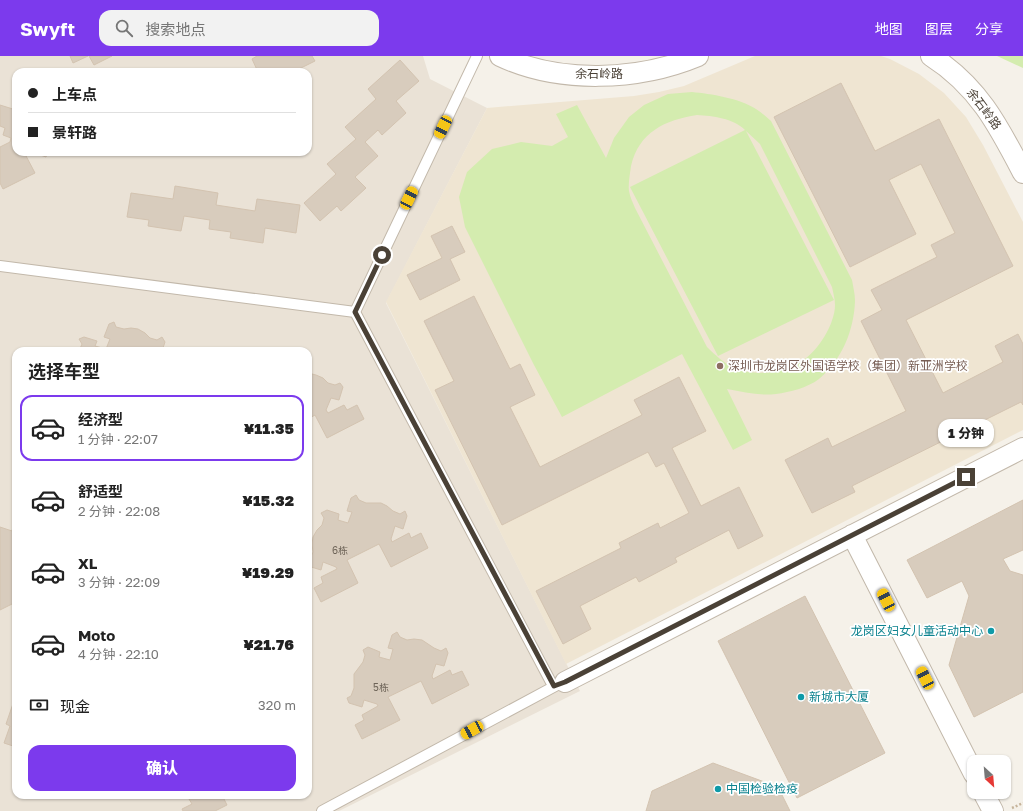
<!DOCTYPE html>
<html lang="zh">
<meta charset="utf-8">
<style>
:root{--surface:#fff;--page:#f2f2f2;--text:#222;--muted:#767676;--line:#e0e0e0;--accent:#7c3aed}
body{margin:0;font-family:"Golos Text","Noto Sans SC",sans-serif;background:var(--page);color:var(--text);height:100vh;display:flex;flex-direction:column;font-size:15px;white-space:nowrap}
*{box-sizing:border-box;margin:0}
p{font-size:13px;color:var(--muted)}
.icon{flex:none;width:22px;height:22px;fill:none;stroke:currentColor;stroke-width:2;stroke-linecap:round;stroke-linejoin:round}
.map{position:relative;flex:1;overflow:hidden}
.panel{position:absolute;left:12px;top:291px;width:300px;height:452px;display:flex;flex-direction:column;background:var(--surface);border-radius:12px;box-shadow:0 1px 3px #0004}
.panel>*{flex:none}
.top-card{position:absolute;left:12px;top:12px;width:300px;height:88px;border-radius:12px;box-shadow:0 1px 3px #0004;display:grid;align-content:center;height:88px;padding:0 16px;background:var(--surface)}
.needle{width:26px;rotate:154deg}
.tools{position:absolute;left:967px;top:699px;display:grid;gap:8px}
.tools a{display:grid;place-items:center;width:44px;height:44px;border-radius:8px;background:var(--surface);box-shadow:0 1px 3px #0004;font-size:20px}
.end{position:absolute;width:18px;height:18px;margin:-9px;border:5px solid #4a4136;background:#fff;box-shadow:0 0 0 2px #fff}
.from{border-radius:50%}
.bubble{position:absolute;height:28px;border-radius:12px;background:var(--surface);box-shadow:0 1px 3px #0004;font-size:13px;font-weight:800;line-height:28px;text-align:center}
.car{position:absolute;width:12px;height:24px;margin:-12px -6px;border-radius:5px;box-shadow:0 0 3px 1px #0007;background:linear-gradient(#f5c518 24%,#345 0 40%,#f5c518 0 76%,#345 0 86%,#f5c518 0)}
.top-card b{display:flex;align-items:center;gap:14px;height:38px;font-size:15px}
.top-card b+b{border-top:1px solid var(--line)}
.top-card i{width:10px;height:10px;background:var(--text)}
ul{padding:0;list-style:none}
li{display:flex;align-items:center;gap:12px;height:66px;margin:0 8px 6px;padding:0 8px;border:2px solid transparent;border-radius:12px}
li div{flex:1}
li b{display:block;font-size:15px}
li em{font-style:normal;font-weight:800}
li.selected{border-color:var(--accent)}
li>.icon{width:36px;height:36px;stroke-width:1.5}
h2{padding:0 16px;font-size:18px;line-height:48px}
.pay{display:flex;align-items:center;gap:10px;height:44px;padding:0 16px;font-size:15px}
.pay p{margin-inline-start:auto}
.primary-button{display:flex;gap:8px;margin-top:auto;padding:8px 16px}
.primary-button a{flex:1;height:46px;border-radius:12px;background:var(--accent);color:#fff;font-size:16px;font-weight:800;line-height:46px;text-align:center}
header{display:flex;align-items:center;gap:24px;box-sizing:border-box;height:56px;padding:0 20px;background:var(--accent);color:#fff}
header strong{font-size:19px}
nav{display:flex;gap:22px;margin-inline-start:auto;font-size:14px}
.search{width:280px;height:36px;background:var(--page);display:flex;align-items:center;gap:10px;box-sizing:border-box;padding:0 14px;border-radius:12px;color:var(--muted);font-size:15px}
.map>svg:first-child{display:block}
.residential{fill:#eae2d6;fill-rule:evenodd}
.education{fill:#efe5d2}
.green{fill:#d4ecaf;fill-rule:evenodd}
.building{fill:#d8ccbd;stroke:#d3c3b0}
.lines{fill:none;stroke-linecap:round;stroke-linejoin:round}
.lane-casing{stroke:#c2b8aa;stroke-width:12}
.street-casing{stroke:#c2b8aa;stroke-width:22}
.path{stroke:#c5b39a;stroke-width:2.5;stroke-dasharray:2 2;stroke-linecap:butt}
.lane{stroke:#fff;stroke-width:10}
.street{stroke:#fff;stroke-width:20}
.route{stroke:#4a4136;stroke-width:5}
.education-dot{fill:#8d6e63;stroke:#fff;stroke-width:1.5}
.culture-dot{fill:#0f9aa8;stroke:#fff;stroke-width:1.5}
.labels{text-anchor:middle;stroke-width:3.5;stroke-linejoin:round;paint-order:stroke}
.number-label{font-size:10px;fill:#6e6458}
.street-label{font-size:12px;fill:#4a4136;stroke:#fff}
.education-label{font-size:12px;fill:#785e54;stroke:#fff;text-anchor:start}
.culture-label{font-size:12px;fill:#0d838f;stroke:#fff;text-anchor:start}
</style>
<header>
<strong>Swyft</strong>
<div class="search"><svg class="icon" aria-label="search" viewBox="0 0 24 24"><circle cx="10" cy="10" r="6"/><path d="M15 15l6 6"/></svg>搜索地点</div>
<nav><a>地图</a><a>图层</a><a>分享</a></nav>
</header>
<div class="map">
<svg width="1023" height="755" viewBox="0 0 1023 755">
<rect width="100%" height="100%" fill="#f5f1e9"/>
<path class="residential" d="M0,0H423L430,23L487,52L386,247L580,635L339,755H0ZM16,16H308V96H16ZM16,295H308V739H16Z"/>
<path class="education" d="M755,0H881L890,3L919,18L944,37L966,61L983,89L1023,166V374L566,608L386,246L487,52L634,40L659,36L684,30Z"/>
<path class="green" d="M997,0H1023V12Z
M692,36C711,38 739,42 756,53C761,56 766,61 771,65L852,224C853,230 855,238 855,245C854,274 842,304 819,323C807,332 790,336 776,338C759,340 744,336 727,333L752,384L733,394L682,298L562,361L534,309L465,171L459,141L467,116L492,93L521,86L552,90L568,81L556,58L577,49L606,102L614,82L629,61L644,49L668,38ZM697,59C713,60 733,62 745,74L630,131L718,300L834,244L746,75L760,88L832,231C833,236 835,243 835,249C835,268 818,295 802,305C784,317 755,321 734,312C724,307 715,299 707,291L635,152C633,147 630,141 629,135C628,128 630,118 631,110C639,76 665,64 697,59Z"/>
<path class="building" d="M70,0H88L73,7Z
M89,0H112L94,9Z
M257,0H312L315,5L293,16H283L282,15L280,16H258L252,3Z
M400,4L419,25L396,45L406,57L382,79L378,74L365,86L378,100L355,121L366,132L341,155L337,150L320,165L304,147L336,118L327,108L356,83L345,71L376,43L368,33Z
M841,27L875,95L939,63L1013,210L906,264L943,337L1003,306L995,290L1018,278L1023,288V349L1021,346L852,430L855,436L812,457L785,404L828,382L832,391L906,355L861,265L882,254L871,234L937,201L931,189L955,177L921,108L889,124L916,178L850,211L774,61Z
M0,49L16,54V96H28L25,98L35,117L3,133L0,127V91L10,86L11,82L3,79L5,72L0,70Z
M32,96H48L46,101Z
M175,130L218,137L216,149L255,155L257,143L300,149L296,177L265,172L263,187L230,182L231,176L209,173L210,164L184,160L181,175L148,170L149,164L127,161L131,137L173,143Z
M452,170L465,196L450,203L460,224L420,244L407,219L442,202L431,180Z
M474,240L510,313L520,308L535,339L510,351L540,411L642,359L634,344L679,321L706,375L672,392L701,450L739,431L763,480L738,493L729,474L675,502L677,506L639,526L636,521L580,550L591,573L563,588L536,535L621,492L619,487L658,467L660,472L689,457L664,407L656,411L648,396L502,469L435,334L454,325L424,265Z
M114,266L116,271L124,273L131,272L138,273L145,277L150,282L157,284L162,281L165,286L162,295H79L82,288L79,283L84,281L97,285L95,290L106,293L110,283L104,281L109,268Z
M308,317L316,319L323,322L328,327L335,329L340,327L343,331L339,344L331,342L326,354L328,357L344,349L347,354L357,349L364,363L327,382L315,359L308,363Z
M356,439L359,444L366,447H381L387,450L393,455L400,458L405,455L407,460L403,473L395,470L391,483L392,486L409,477L411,482L421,477L428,492L391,511L379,488L347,504L358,527L321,546L314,532L323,527L321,521L337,513L336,511L323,506L321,514L308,510V504L310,503L313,496L312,488L313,481L317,474L322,469L324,462L321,457L327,454L339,458L338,464L348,467L352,456L347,455L351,442Z
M1023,444V494L1003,503L1010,515L1023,519V636L974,661L949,609L969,540L962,525L927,542L907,504Z
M0,471L12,475L13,471L16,472V510L13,512L16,518V546L0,554Z
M805,540L885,697L797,742L718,585Z
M397,576L400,581L407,584L414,583L422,584L434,592L441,595L446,592L448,597L444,610L436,608L432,620L433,623L450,614L452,619L462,615L469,629L432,648L421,625L388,641L400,664L362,683L355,669L364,664L362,659L378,650L377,648L364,644L362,651L349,647L347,642L351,640L354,632V618L363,606L365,599L363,594L368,591L380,596L379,601L390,604L393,593L388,592L392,579Z
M16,639V691L4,687L10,670L6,668Z
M713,707L778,731L790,755H646L652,735Z
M198,739H222L227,749L215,755H183L182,753L192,748L189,743Z"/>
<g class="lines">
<defs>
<path id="lane" d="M0,210L355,256L477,0
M355,256L553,630
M322,755L559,628"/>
<path id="street" d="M500,0C559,28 638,25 698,0
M931,0C978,30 998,69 1023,117
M852,479L974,718
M565,626L1023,392
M983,736L993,755"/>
</defs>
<use href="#lane" class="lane-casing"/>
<use href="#street" class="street-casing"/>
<path class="path" d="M1012,752L1023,747"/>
<use href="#lane" class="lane"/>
<use href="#street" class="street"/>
</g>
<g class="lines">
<path class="route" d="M382,199L355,256L554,630L565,626L966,421"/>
</g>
<circle class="education-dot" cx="720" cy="310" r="4"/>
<g class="culture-dot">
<circle cx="991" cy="575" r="4"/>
<circle cx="801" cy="641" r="4"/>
<circle cx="718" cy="733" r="4"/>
</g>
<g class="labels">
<g class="number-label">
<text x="340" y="498">6栋</text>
<text x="381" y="635">5栋</text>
</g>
<g class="street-label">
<text x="599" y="22">余石岭路</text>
<text transform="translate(984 53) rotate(53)" y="4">余石岭路</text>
</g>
<g class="education-label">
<text x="728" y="314">深圳市龙岗区外国语学校（集团）新亚洲学校</text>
</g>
<g class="culture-label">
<text x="983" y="579" text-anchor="end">龙岗区妇女儿童活动中心</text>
<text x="809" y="645">新城市大厦</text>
<text x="726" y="737">中国检验检疫</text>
</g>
</g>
</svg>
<div class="tools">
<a><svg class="needle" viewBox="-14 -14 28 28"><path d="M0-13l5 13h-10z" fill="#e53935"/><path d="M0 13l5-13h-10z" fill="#767676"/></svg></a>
</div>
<i class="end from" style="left:382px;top:199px"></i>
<i class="end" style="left:966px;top:421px"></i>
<div class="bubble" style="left:938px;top:363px;width:56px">1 分钟</div>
<i class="car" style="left:443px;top:71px;rotate:206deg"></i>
<i class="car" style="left:409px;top:142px;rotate:26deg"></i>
<i class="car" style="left:886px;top:544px;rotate:333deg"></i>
<i class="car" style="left:925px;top:622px;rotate:333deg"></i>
<i class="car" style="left:472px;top:674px;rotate:241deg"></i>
<div class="top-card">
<b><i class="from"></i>上车点</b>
<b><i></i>景轩路</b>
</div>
<section class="panel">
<h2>选择车型</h2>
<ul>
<li class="selected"><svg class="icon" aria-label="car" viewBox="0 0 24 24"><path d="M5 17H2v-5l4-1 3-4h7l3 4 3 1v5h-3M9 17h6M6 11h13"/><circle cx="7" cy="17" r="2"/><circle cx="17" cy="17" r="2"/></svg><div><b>经济型</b><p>1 分钟 · 22:07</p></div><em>¥11.35</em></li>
<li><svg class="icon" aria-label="car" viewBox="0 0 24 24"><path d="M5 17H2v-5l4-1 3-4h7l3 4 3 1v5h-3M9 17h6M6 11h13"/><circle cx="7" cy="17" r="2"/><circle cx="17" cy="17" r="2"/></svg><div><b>舒适型</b><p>2 分钟 · 22:08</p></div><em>¥15.32</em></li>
<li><svg class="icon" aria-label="car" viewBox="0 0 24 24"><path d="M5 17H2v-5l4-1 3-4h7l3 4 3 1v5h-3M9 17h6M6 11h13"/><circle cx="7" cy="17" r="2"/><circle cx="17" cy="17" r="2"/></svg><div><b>XL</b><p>3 分钟 · 22:09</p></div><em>¥19.29</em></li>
<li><svg class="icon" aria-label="car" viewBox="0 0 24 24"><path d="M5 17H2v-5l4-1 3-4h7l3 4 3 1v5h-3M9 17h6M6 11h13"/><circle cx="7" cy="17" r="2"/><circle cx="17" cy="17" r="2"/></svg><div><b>Moto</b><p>4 分钟 · 22:10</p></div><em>¥21.76</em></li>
</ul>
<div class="pay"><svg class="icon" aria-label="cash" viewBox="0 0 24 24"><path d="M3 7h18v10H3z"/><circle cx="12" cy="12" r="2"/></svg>现金<p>320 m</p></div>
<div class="primary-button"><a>确认</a></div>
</section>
</div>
